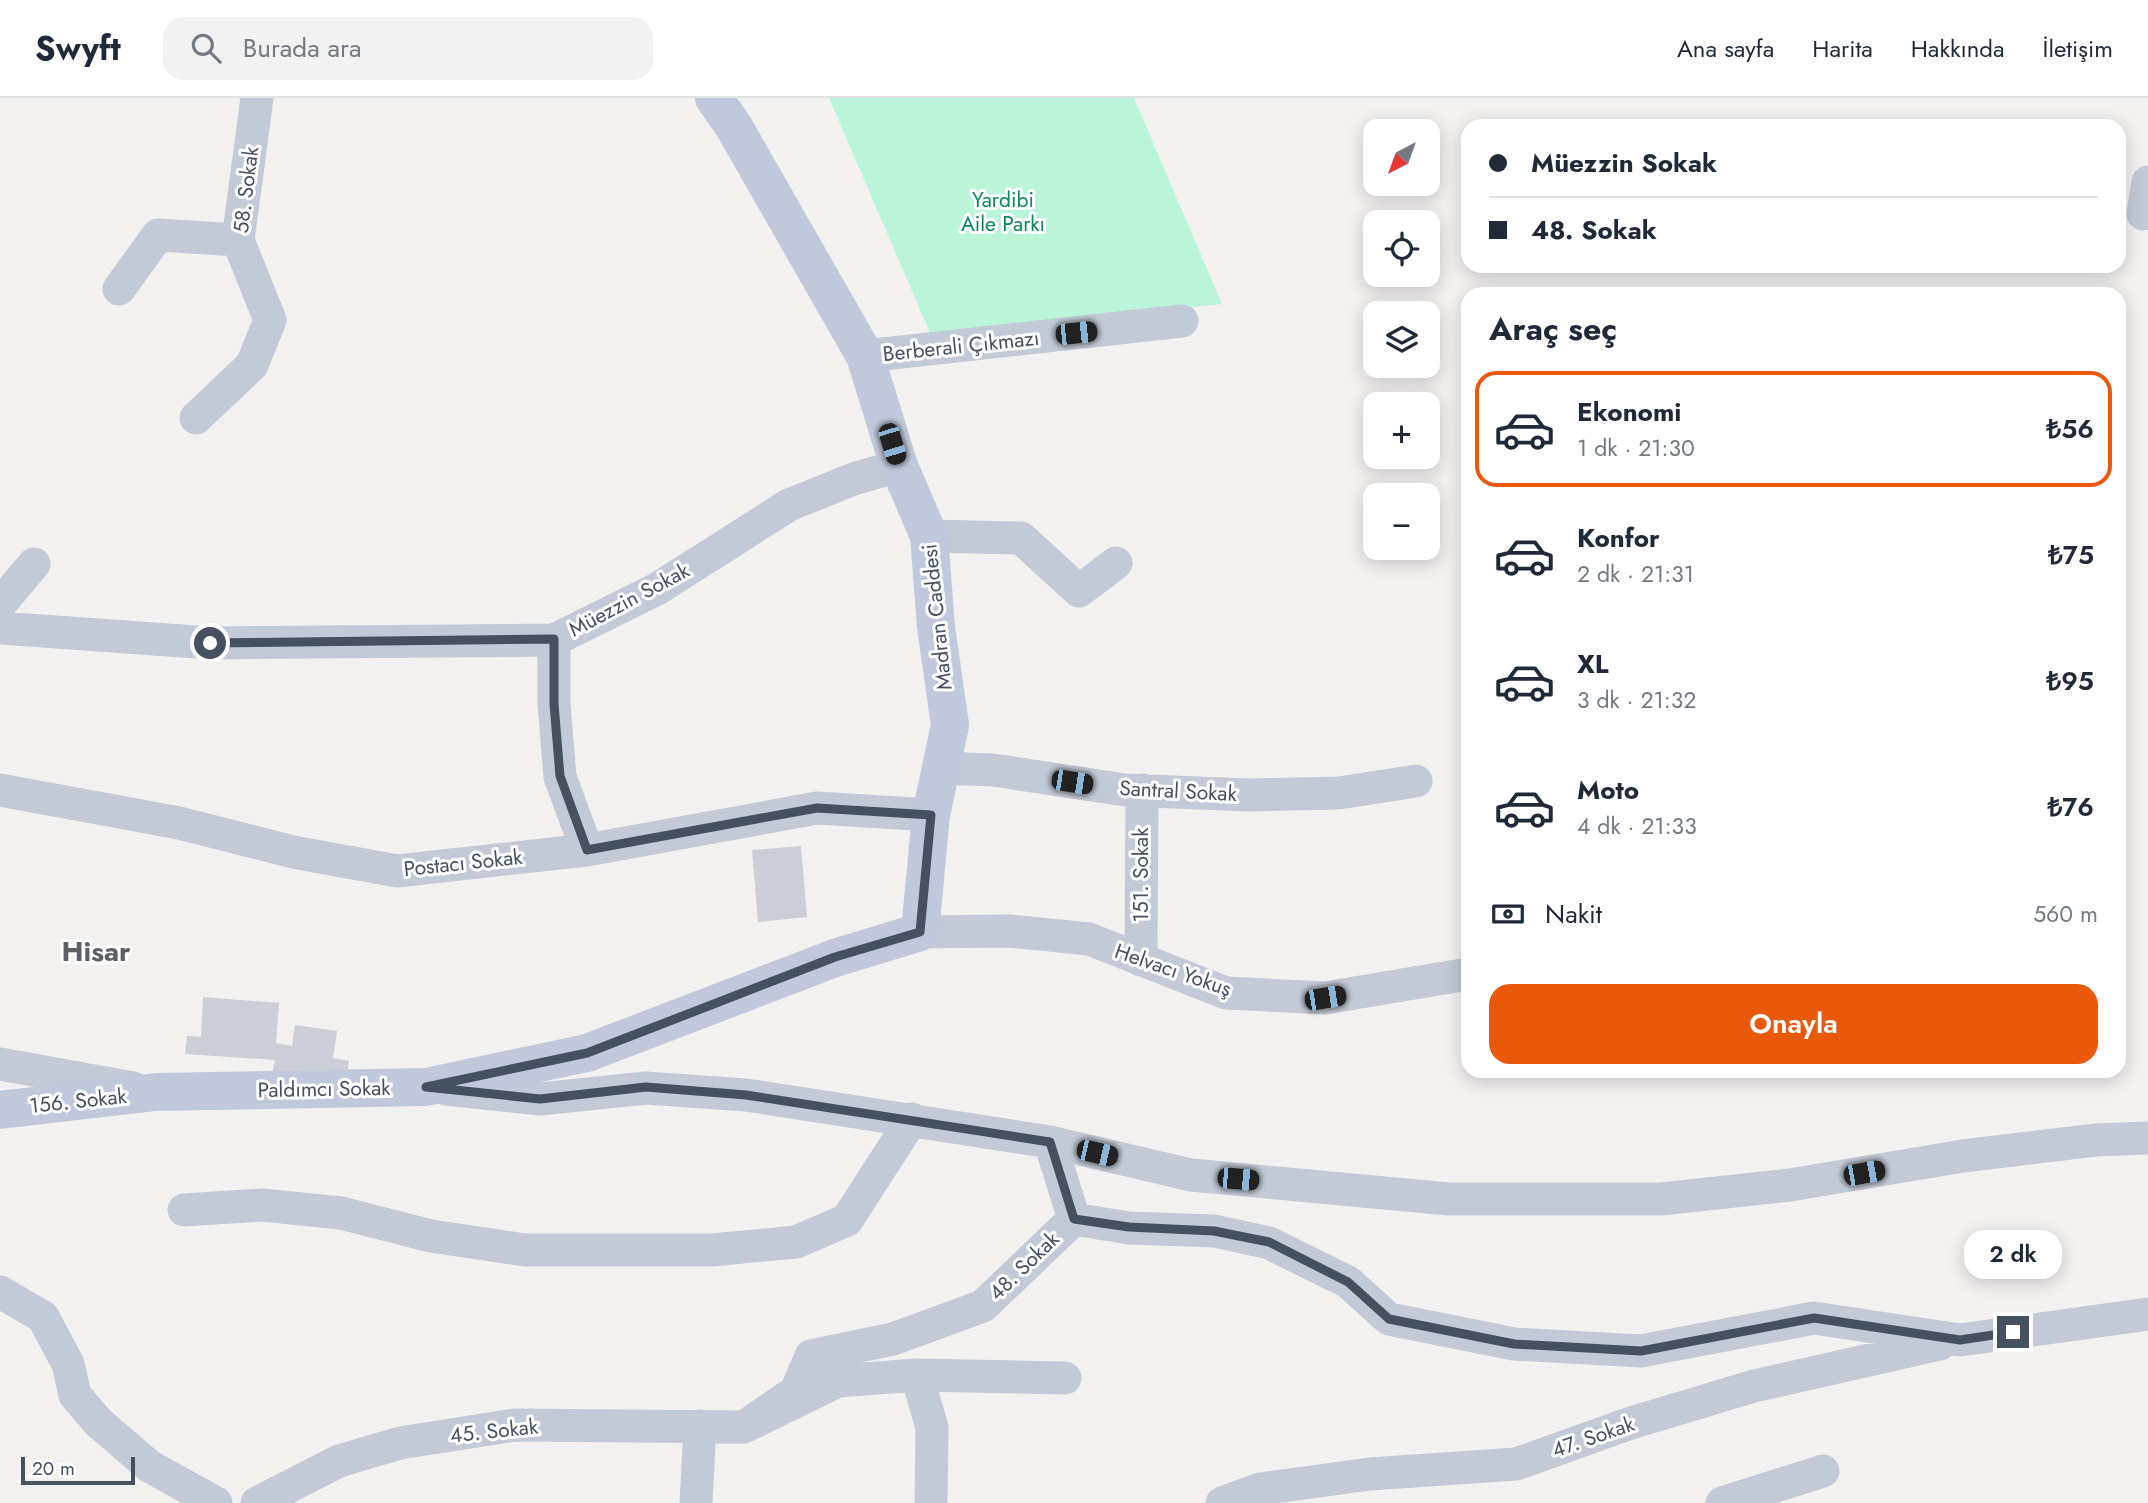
<!DOCTYPE html>
<html lang="tr">
<meta charset="utf-8">
<style>
:root{--surface:#fff;--page:#f2f2f3;--text:#1f2937;--muted:#747a83;--line:#e0e1e3;--accent:#ea580c}
body{margin:0;font-family:Jost,sans-serif;background:var(--page);color:var(--text);height:100vh;display:flex;flex-direction:column;font-size:26px;white-space:nowrap}
*{box-sizing:border-box;margin:0}
p{font-size:23px;color:var(--muted)}
.icon{flex:none;width:38px;height:38px;fill:none;stroke:currentColor;stroke-width:2;stroke-linecap:round;stroke-linejoin:round}
.map{position:relative;flex:1;overflow:hidden}
.details{position:absolute;left:1461px;top:189px;width:665px;height:791px;display:flex;flex-direction:column;background:var(--surface);border-radius:21px;box-shadow:0 4px 18px #0003}
.details>*{flex:none}
.banner{position:absolute;left:1461px;top:21px;width:665px;height:154px;border-radius:21px;box-shadow:0 4px 18px #0003;display:grid;align-content:center;height:154px;padding:0 28px;background:var(--surface)}
.needle{width:46px;rotate:221deg}
.controls{position:absolute;left:1363px;top:21px;display:grid;gap:14px}
.controls a{display:grid;place-items:center;width:77px;height:77px;border-radius:14px;background:var(--surface);box-shadow:0 4px 18px #0003;font-size:35px}
.scale{position:absolute;left:21px;bottom:18px;width:114px;box-sizing:border-box;padding-left:7px;border:4px solid #455060;border-top:0;font-size:19px;line-height:24px;white-space:nowrap;color:#455060;-webkit-text-stroke:5px #fff;paint-order:stroke}
.end{position:absolute;width:32px;height:32px;margin:-16px;border:9px solid #455060;background:#fff;box-shadow:0 0 0 4px #fff}
.from{border-radius:50%}
.bubble{position:absolute;height:49px;border-radius:21px;background:var(--surface);box-shadow:0 4px 18px #0003;font-size:23px;font-weight:600;line-height:49px;text-align:center}
.car{position:absolute;width:21px;height:42px;margin:-21px -10px;border-radius:9px;box-shadow:0 0 5px 2px #0007;background:linear-gradient(#222 24%,#8ab4d8 0 40%,#222 0 76%,#8ab4d8 0 86%,#222 0)}
.banner b{display:flex;align-items:center;gap:24px;height:66px;font-size:26px}
.banner b+b{border-top:2px solid var(--line)}
.banner i{width:18px;height:18px;background:var(--text)}
ul{padding:0;list-style:none}
li{display:flex;align-items:center;gap:21px;height:116px;margin:0 14px 10px;padding:0 14px;border:4px solid transparent;border-radius:21px}
li div{flex:1}
li b{display:block;font-size:26px}
li em{font-style:normal;font-weight:600}
li.current{border-color:var(--accent)}
li>.icon{width:63px;height:63px;stroke-width:1.5}
h2{padding:0 28px;font-size:32px;line-height:84px}
.pay{display:flex;align-items:center;gap:18px;height:77px;padding:0 28px;font-size:26px}
.pay p{margin-inline-start:auto}
.primary-button{display:flex;gap:14px;margin-top:auto;padding:14px 28px}
.primary-button a{flex:1;height:80px;border-radius:21px;background:var(--accent);color:#fff;font-size:28px;font-weight:600;line-height:80px;text-align:center}
header{display:flex;align-items:center;gap:42px;box-sizing:border-box;height:98px;padding:0 35px;background:var(--surface);border-bottom:2px solid var(--line)}
header strong{font-size:33px}
nav{display:flex;gap:38px;margin-inline-start:auto;font-size:24px}
.search{width:490px;height:63px;background:var(--page);display:flex;align-items:center;gap:18px;box-sizing:border-box;padding:0 24px;border-radius:21px;color:var(--muted);font-size:26px}
.map>svg:first-child{display:block}
.green{fill:#baf5d9}
.building{fill:#cbced6}
.lines{fill:none;stroke-linecap:round;stroke-linejoin:round}
.street{stroke:#c2cad7;stroke-width:33}
.secondary{stroke:#c0c9db;stroke-width:38}
.route{stroke:#455060;stroke-width:9}
.labels{text-anchor:middle;stroke-width:6;stroke-linejoin:round;paint-order:stroke}
.street-label{font-size:21px;fill:#455060;stroke:#fff}
.park-label{font-size:21px;fill:#0c865a;stroke:#fff}
.district-label{font-size:28px;font-weight:bold;fill:#5c5f66;stroke:#fff}
</style>
<header>
<strong>Swyft</strong>
<div class="search"><svg class="icon" aria-label="search" viewBox="0 0 24 24"><circle cx="10" cy="10" r="6"/><path d="M15 15l6 6"/></svg>Burada ara</div>
<nav><a>Ana sayfa</a><a>Harita</a><a>Hakkında</a><a>İletişim</a></nav>
</header>
<div class="map">
<svg width="2148" height="1405" viewBox="0 0 2148 1405">
<rect width="100%" height="100%" fill="#f3f0f0"/>
<path class="green" d="M829,0H1134L1222,206L931,237Z"/>
<path class="building" d="M801,748L807,819L758,824L752,752Z
M203,899L279,905L276,945L292,948L295,927L337,933L333,960L349,963L346,986L272,977L275,962L185,956L187,938L201,939Z"/>
<g class="lines">
<path class="street" d="M2143,116L2148,84
M119,191L158,137L238,142
M865,258L1182,223
M196,320L252,267L270,222L238,142L257,0
M929,438L1021,440L1079,493L1116,465
M0,506L34,466
M0,530L210,545L554,542L657,491L789,407L856,380L899,368
M554,542V606L560,679L587,752
M941,670L993,672L1125,692L1248,697L1339,695L1416,683
M0,692L179,725L293,754L397,773L587,752L817,710L931,717
M920,834L1009,833L1089,841L1226,895L1325,900L1468,876
M1141,862L1142,692
M0,966L133,990
M446,991L540,1001L646,990L746,997L1050,1044L1191,1077L1449,1101H1661L1790,1087L1963,1058L2096,1042L2148,1040
M1050,1044L1074,1121
M184,1112L262,1107L341,1115L431,1138L525,1152H712L796,1144L847,1122L912,1021
M0,1194L43,1219L68,1266L75,1297L98,1324L149,1368L216,1405
M917,1277L1065,1280
M744,1329L796,1293L811,1258L893,1241L983,1208L1074,1121L1129,1130L1214,1133L1269,1145L1348,1184L1389,1221L1514,1246L1641,1253L1814,1220L1960,1242L2148,1216
M257,1405L339,1363L400,1345L515,1327L744,1329L838,1283L917,1277L932,1330L931,1405
M696,1405L700,1328
M1222,1405L1260,1391L1370,1376L1516,1366L1631,1325L1754,1288L1940,1246
M1722,1405L1823,1373"/>
<path class="secondary" d="M0,1012L156,994L426,989L587,955L835,860L920,834L931,717L950,627L936,529L929,438L899,368L865,258L734,29L714,0"/>
</g>
<g class="lines">
<path class="route" d="M210,545L554,541V606L560,678L587,752L817,710L931,717L920,834L835,859L587,955L426,989L540,1001L646,989L746,997L1050,1044L1074,1121L1129,1129L1214,1133L1269,1144L1348,1184L1389,1221L1514,1246L1641,1253L1814,1220L1960,1242L2013,1234"/>
</g>
<g class="labels">
<g class="street-label">
<text transform="translate(246 92) rotate(-83)" y="7">58. Sokak</text>
<text transform="translate(961 248) rotate(-6)" y="7">Berberali Çıkmazı</text>
<text transform="translate(629 502) rotate(-28)" y="7">Müezzin Sokak</text>
<text transform="translate(937 519) rotate(-96)" y="7">Madran Caddesi</text>
<text transform="translate(1178 693) rotate(3)" y="7">Santral Sokak</text>
<text transform="translate(463 765) rotate(-6)" y="7">Postacı Sokak</text>
<text transform="translate(1141 777) rotate(-90)" y="7">151. Sokak</text>
<text transform="translate(1173 872) rotate(19)" y="7">Helvacı Yokuş</text>
<text transform="translate(324 991) rotate(-1)" y="7">Paldımcı Sokak</text>
<text transform="translate(78 1003) rotate(-6)" y="7">156. Sokak</text>
<text transform="translate(1024 1168) rotate(-44)" y="7">48. Sokak</text>
<text transform="translate(494 1333) rotate(-6)" y="7">45. Sokak</text>
<text transform="translate(1593 1339) rotate(-19)" y="7">47. Sokak</text>
</g>
<g class="park-label">
<text x="1003" y="109">Yardibi<tspan x="1003" dy="24">Aile Parkı</tspan></text>
</g>
<g class="district-label">
<text x="96" y="863">Hisar</text>
</g>
</g>
</svg>
<div class="controls">
<a><svg class="needle" viewBox="-14 -14 28 28"><path d="M0-13l5 13h-10z" fill="#e53935"/><path d="M0 13l5-13h-10z" fill="#747a83"/></svg></a>
<a><svg class="icon" aria-label="locate" viewBox="0 0 24 24"><circle cx="12" cy="12" r="6"/><path d="M12 2v4M12 18v4M2 12h4M18 12h4"/></svg></a>
<a><svg class="icon" aria-label="layers" viewBox="0 0 24 24"><path d="M12 4l9 5-9 5-9-5zM3 14l9 5 9-5"/></svg></a>
<a>+</a>
<a>−</a>
</div>
<div class="scale">20 m</div>
<i class="end from" style="left:210px;top:545px"></i>
<i class="end" style="left:2013px;top:1234px"></i>
<div class="bubble" style="left:1964px;top:1132px;width:98px">2 dk</div>
<i class="car" style="left:1076px;top:235px;rotate:84deg"></i>
<i class="car" style="left:892px;top:346px;rotate:163deg"></i>
<i class="car" style="left:1072px;top:684px;rotate:99deg"></i>
<i class="car" style="left:1325px;top:900px;rotate:81deg"></i>
<i class="car" style="left:1097px;top:1055px;rotate:103deg"></i>
<i class="car" style="left:1864px;top:1075px;rotate:80deg"></i>
<i class="car" style="left:1238px;top:1081px;rotate:95deg"></i>
<div class="banner">
<b><i class="from"></i>Müezzin Sokak</b>
<b><i></i>48. Sokak</b>
</div>
<section class="details">
<h2>Araç seç</h2>
<ul>
<li class="current"><svg class="icon" aria-label="car" viewBox="0 0 24 24"><path d="M5 17H2v-5l4-1 3-4h7l3 4 3 1v5h-3M9 17h6M6 11h13"/><circle cx="7" cy="17" r="2"/><circle cx="17" cy="17" r="2"/></svg><div><b>Ekonomi</b><p>1 dk · 21:30</p></div><em>₺56</em></li>
<li><svg class="icon" aria-label="car" viewBox="0 0 24 24"><path d="M5 17H2v-5l4-1 3-4h7l3 4 3 1v5h-3M9 17h6M6 11h13"/><circle cx="7" cy="17" r="2"/><circle cx="17" cy="17" r="2"/></svg><div><b>Konfor</b><p>2 dk · 21:31</p></div><em>₺75</em></li>
<li><svg class="icon" aria-label="car" viewBox="0 0 24 24"><path d="M5 17H2v-5l4-1 3-4h7l3 4 3 1v5h-3M9 17h6M6 11h13"/><circle cx="7" cy="17" r="2"/><circle cx="17" cy="17" r="2"/></svg><div><b>XL</b><p>3 dk · 21:32</p></div><em>₺95</em></li>
<li><svg class="icon" aria-label="car" viewBox="0 0 24 24"><path d="M5 17H2v-5l4-1 3-4h7l3 4 3 1v5h-3M9 17h6M6 11h13"/><circle cx="7" cy="17" r="2"/><circle cx="17" cy="17" r="2"/></svg><div><b>Moto</b><p>4 dk · 21:33</p></div><em>₺76</em></li>
</ul>
<div class="pay"><svg class="icon" aria-label="cash" viewBox="0 0 24 24"><path d="M3 7h18v10H3z"/><circle cx="12" cy="12" r="2"/></svg>Nakit<p>560 m</p></div>
<div class="primary-button"><a>Onayla</a></div>
</section>
</div>
